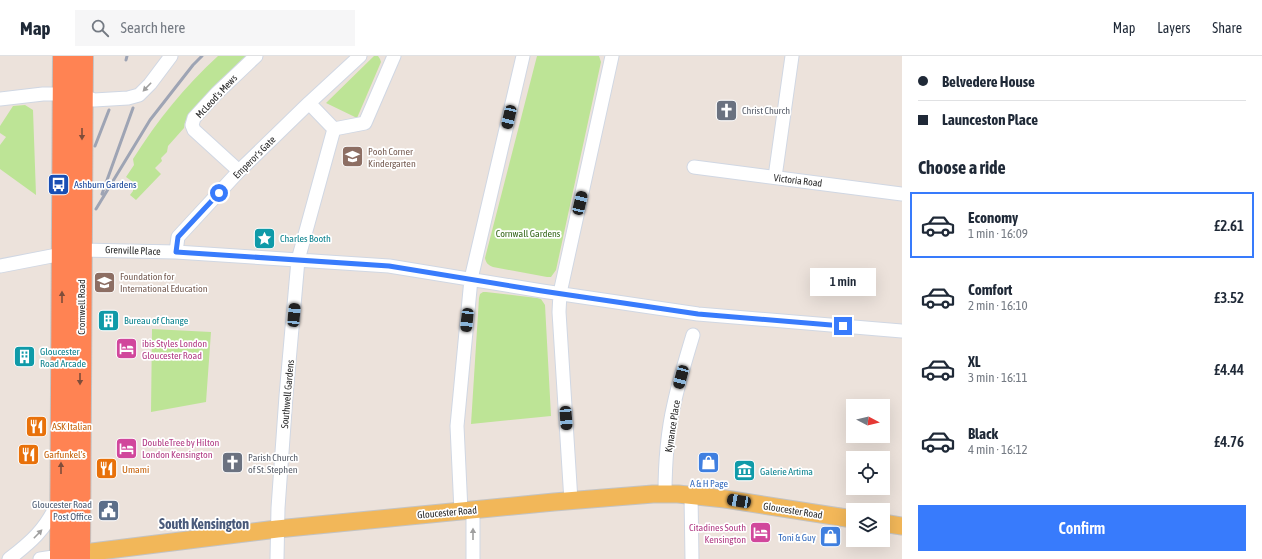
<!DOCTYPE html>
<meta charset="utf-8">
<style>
:root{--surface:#fff;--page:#f6f6f7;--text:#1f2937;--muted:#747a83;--line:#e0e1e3;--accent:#387bfc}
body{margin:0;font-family:"Asap Condensed",sans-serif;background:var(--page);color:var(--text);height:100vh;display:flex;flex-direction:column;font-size:15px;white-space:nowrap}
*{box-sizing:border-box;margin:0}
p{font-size:13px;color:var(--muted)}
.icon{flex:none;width:22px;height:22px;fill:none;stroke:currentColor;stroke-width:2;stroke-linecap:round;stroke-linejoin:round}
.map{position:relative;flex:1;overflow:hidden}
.sheet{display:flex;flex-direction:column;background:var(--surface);width:360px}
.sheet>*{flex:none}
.hud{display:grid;align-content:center;height:88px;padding:0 16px;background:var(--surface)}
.needle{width:26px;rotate:97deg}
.fabs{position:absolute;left:846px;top:343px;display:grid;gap:8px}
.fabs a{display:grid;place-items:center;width:44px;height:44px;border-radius:0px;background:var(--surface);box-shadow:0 4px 16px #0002;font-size:20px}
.end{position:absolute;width:18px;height:18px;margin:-9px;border:5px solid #387bfc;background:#fff;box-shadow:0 0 0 2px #fff}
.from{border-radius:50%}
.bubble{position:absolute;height:28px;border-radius:0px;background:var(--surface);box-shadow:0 4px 16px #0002;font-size:13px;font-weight:600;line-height:28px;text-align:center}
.car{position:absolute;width:12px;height:24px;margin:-12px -6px;border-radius:5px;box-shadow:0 0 3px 1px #0007;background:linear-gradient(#222 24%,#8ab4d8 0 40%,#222 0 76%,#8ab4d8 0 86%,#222 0)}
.hud b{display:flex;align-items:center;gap:14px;height:38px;font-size:15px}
.hud b+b{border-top:1px solid var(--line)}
.hud i{width:10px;height:10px;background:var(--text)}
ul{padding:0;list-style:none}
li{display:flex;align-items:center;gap:12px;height:66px;margin:0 8px 6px;padding:0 8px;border:2px solid transparent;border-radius:0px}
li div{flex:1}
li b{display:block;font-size:15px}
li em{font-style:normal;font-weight:600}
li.on{border-color:var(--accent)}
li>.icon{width:36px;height:36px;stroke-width:1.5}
h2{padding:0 16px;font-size:18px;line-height:48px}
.primary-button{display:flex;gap:8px;margin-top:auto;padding:8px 16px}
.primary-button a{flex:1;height:46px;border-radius:0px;background:var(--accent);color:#fff;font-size:16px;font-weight:600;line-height:46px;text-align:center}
header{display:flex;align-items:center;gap:24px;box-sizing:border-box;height:56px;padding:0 20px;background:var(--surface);border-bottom:1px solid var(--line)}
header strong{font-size:19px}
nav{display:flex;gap:22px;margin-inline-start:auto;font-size:14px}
.search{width:280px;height:36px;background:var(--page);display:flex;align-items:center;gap:10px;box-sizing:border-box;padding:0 14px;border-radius:0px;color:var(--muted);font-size:15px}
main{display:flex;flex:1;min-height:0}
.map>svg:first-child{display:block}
.green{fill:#bde496}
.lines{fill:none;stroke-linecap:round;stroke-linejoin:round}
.minor-casing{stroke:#d0d7e3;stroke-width:15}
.major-casing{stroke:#c3c3c3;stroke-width:19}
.highway-casing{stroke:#c3c3c3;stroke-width:22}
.minor{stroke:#fff;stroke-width:13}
.major{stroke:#f2b759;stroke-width:17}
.highway{stroke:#ff8353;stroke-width:20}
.rail{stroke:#9ea4b4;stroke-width:3}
.oneway{fill:#9f9f9f}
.oneway2{fill:#7f4d3a}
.route{stroke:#387bfc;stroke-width:5}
.labels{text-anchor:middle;stroke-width:3.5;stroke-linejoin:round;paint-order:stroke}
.street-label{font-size:10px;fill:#292929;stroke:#fff}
.worship-label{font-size:10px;fill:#5b616d;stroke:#fff;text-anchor:start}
.education-label{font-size:10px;fill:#785e54;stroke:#fff;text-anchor:start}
.transit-label{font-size:10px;fill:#164399;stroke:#fff;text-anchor:start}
.park-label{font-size:10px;fill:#356719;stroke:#fff}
.culture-label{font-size:10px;fill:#0d838f;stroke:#fff;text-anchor:start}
.hotel-label{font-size:10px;fill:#b23c85;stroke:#fff;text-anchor:start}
.food-label{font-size:10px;fill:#c56008;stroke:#fff;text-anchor:start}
.shop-label{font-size:10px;fill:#366cbe;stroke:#fff}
.service-label{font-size:10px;fill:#4e5e75;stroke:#fff;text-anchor:end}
.district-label{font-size:14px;font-weight:bold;fill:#495a7b;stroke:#fff}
</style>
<header>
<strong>Map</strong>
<div class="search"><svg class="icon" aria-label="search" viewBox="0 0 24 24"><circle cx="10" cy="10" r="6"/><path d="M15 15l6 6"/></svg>Search here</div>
<nav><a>Map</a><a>Layers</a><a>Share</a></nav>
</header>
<main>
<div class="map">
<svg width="902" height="503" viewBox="0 0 902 503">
<rect width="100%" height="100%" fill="#ece2db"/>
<path class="green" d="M218,0H246L192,56L185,66L184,72L168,90L167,96L161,102L162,105L155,112L161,118L136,144L130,139L133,135V126L126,121L134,109L133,103C157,65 185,30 218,0Z
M374,0H378L380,3L381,6L357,62L326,47Z
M537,0H599L601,6L556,214L551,221H547L493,211C488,209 486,207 485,202Z
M25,49L33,54L36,139L0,113V89L6,81L0,77V70L13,50Z
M483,236H486L537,242L541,243L545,249L551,360L471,368L479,242L480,238Z
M152,273L211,276L206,346L151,356Z"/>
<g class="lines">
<defs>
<path id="minor" d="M82,39L94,44L128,42L139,39L150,28L171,0
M0,43L43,38H63
M309,47L334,73L365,67L394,0
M694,111L902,138
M239,115L194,74L192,69L194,62L217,37L256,0
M775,121L792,0
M81,194L176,196L389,210L542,235L698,258L902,275
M176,196L178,181L239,115L309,47L360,0
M0,210L62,198
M665,438C665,408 667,378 674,348C679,325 686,302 693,279
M691,439L692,503
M571,445L559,256L560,237L612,0
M473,453V503
M461,455L457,370L471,223L523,0
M9,503C31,486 45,474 57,448
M40,503L60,500
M277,503L278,452L286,340L298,204L334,73"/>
<path id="major" d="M883,467L902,470
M68,499L277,473L554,446L653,438H678L725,443L853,463"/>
<path id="highway" d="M60,503L63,0
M80,503L83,0"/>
</defs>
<use href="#minor" class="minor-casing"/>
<use href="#major" class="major-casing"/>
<use href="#highway" class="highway-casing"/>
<use href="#minor" class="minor"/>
<use href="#major" class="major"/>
<use href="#highway" class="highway"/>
<path class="rail" d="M126,4L127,0
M95,90L109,54
M102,138L133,52
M96,153L150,64L193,9L202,0"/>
</g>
<defs><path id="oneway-solid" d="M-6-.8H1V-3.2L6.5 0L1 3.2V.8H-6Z"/></defs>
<g class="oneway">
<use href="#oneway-solid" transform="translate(147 31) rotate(134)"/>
<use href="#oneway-solid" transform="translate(38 478) rotate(-46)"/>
<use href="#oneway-solid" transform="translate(473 478) rotate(-90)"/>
</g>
<g class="oneway2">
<use href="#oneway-solid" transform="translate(82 78) rotate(90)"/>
<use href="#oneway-solid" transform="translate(62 241) rotate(-90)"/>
<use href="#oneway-solid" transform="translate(80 323) rotate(90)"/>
<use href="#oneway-solid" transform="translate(61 412) rotate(-90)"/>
</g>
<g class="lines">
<path class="route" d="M219,137L178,181L176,196L389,210L542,235L698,258L843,270"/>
</g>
<defs>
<symbol id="church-square" viewBox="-11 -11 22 22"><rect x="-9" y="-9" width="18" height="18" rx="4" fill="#6b7280" stroke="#fff"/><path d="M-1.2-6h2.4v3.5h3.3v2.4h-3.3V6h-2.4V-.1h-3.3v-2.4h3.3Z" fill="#fff"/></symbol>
<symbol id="school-square" viewBox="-11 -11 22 22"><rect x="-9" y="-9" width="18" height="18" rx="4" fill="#8d6e63" stroke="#fff"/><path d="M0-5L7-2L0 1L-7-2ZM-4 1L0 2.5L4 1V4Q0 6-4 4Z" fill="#fff"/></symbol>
<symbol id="bus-square" viewBox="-11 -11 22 22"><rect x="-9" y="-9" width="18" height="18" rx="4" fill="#1a4fb4" stroke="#fff"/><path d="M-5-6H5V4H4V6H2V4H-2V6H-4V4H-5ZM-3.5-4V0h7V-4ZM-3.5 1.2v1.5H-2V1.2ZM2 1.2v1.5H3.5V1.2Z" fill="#fff"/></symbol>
<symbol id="sight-square" viewBox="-11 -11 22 22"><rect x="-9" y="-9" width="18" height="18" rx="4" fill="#0f9aa8" stroke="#fff"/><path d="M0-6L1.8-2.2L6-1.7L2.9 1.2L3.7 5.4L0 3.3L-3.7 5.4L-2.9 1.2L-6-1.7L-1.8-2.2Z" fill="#fff"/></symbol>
<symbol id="university-square" viewBox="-11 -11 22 22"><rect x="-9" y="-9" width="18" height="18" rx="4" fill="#8d6e63" stroke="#fff"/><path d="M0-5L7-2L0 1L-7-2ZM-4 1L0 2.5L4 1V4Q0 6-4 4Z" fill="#fff"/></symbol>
<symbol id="building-square" viewBox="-11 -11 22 22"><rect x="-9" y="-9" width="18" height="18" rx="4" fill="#0f9aa8" stroke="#fff"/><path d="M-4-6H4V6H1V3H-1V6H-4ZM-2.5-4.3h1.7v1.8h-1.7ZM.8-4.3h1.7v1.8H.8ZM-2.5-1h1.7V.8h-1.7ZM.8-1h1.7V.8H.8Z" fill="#fff"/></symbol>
<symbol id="hotel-square" viewBox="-11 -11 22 22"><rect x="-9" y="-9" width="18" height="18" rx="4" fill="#d1479c" stroke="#fff"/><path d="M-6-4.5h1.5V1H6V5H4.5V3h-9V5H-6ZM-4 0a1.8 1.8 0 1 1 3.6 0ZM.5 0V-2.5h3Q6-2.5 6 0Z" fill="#fff"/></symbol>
<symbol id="restaurant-square" viewBox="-11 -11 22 22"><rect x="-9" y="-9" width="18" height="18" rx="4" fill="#e8710a" stroke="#fff"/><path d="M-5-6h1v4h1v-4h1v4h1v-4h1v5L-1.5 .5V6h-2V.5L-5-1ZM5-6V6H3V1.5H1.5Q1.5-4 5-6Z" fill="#fff"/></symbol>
<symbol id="shop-square" viewBox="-11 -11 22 22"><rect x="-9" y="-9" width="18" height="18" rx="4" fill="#3f7fe0" stroke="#fff"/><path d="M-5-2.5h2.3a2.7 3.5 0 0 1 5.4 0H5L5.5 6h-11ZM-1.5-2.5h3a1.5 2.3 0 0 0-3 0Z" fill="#fff"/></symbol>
<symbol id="museum-square" viewBox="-11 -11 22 22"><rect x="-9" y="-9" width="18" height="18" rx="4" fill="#0f9aa8" stroke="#fff"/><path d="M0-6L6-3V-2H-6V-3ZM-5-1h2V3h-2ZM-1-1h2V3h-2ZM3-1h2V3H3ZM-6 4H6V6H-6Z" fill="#fff"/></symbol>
<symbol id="civic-square" viewBox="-11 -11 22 22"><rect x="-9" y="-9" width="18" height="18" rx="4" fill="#5c6f8a" stroke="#fff"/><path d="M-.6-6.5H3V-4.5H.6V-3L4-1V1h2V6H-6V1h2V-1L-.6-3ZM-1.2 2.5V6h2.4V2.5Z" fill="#fff"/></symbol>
</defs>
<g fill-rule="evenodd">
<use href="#church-square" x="714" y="42" width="25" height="25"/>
<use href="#school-square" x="340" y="88" width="25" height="25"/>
<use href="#bus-square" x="46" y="116" width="25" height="25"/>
<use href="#sight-square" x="252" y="170" width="25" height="25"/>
<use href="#university-square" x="92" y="214" width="25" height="25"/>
<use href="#building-square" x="96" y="252" width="25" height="25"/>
<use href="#hotel-square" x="114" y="280" width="25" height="25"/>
<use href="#building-square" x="12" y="288" width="25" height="25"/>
<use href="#restaurant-square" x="24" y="358" width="25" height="25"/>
<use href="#hotel-square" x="114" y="380" width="25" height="25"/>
<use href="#restaurant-square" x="16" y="386" width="25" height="25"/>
<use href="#church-square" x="220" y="394" width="25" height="25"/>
<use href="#shop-square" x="696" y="394" width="25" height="25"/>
<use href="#restaurant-square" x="94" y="400" width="25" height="25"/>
<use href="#museum-square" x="732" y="402" width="25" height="25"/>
<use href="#civic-square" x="96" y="442" width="25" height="25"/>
<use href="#hotel-square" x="748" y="464" width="25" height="25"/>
<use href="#shop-square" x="818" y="468" width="25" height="25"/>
</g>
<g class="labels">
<g class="street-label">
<text transform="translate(216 40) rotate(-47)" y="4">McLeod's Mews</text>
<text transform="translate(254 101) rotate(-45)" y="4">Emperor's Gate</text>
<text transform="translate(798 124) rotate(7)" y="4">Victoria Road</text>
<text transform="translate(133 194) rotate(2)" y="4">Grenville Place</text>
<text transform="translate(81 251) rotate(-90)" y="4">Cromwell Road</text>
<text transform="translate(287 338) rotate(-85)" y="4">Southwell Gardens</text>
<text transform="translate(672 370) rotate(-81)" y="4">Kynance Place</text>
<text transform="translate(793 454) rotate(9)" y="4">Gloucester Road</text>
<text transform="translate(447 456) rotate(-5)" y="4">Gloucester Road</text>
</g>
<g class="worship-label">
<text x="742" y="58">Christ Church</text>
<text x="248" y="405">Parish Church<tspan x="248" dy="12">of St. Stephen</tspan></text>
</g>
<g class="education-label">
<text x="368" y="99">Pooh Corner<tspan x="368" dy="12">Kindergarten</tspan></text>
<text x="120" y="224">Foundation for<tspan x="120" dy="12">International Education</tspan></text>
</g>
<g class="transit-label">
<text x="74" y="132">Ashburn Gardens</text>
</g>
<g class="park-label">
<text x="528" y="181">Cornwall Gardens</text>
</g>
<g class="culture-label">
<text x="280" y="186">Charles Booth</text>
<text x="124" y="268">Bureau of Change</text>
<text x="40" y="299">Gloucester<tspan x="40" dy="12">Road Arcade</tspan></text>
<text x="760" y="419">Galerie Artima</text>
</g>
<g class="hotel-label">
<text x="142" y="291">ibis Styles London<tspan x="142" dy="12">Gloucester Road</tspan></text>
<text x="142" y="390">DoubleTree by Hilton<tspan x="142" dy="12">London Kensington</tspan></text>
<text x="746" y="475" text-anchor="end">Citadines South<tspan x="746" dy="12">Kensington</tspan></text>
</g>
<g class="food-label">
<text x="52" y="374">ASK Italian</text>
<text x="44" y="402">Garfunkel's</text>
<text x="122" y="417">Umami</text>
</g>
<g class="shop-label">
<text x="709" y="431">A &amp; H Page</text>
<text x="816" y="485" text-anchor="end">Toni &amp; Guy</text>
</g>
<g class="service-label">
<text x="92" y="452">Gloucester Road<tspan x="92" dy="12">Post Office</tspan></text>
</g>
<g class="district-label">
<text x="204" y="473">South Kensington</text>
</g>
</g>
</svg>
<div class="fabs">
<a><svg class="needle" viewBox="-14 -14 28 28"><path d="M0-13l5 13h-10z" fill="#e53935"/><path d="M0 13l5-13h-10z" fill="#747a83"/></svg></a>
<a><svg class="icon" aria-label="locate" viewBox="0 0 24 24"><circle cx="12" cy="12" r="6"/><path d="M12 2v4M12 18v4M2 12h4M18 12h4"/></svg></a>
<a><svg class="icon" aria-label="layers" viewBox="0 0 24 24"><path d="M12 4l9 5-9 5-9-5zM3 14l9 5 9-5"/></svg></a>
</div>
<i class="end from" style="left:219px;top:137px"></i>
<i class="end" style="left:843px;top:270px"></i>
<div class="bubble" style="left:810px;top:212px;width:66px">1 min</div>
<i class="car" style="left:509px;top:61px;rotate:193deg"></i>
<i class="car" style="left:580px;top:147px;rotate:13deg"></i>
<i class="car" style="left:294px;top:259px;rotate:5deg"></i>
<i class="car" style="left:467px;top:264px;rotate:186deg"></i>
<i class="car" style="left:681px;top:321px;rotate:195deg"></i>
<i class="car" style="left:566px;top:362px;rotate:176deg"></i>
<i class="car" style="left:739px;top:445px;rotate:280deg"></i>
</div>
<section class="sheet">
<div class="hud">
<b><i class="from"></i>Belvedere House</b>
<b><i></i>Launceston Place</b>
</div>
<h2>Choose a ride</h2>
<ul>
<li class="on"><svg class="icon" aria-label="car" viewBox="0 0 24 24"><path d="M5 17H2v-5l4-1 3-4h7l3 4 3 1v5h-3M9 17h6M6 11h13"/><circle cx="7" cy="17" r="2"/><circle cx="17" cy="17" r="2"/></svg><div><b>Economy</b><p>1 min · 16:09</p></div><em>£2.61</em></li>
<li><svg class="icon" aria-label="car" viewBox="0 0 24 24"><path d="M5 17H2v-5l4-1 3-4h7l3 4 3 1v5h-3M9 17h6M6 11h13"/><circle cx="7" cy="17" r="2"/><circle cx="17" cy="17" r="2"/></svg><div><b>Comfort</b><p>2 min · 16:10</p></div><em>£3.52</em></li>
<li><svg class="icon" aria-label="car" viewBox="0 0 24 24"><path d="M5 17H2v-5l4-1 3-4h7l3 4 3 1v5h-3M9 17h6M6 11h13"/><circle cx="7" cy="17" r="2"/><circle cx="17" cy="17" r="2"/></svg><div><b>XL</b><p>3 min · 16:11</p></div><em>£4.44</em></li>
<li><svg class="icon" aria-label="car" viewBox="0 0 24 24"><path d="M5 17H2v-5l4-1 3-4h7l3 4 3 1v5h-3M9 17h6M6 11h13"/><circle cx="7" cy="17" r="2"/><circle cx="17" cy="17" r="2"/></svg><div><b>Black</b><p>4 min · 16:12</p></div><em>£4.76</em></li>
</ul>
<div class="primary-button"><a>Confirm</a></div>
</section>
</main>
